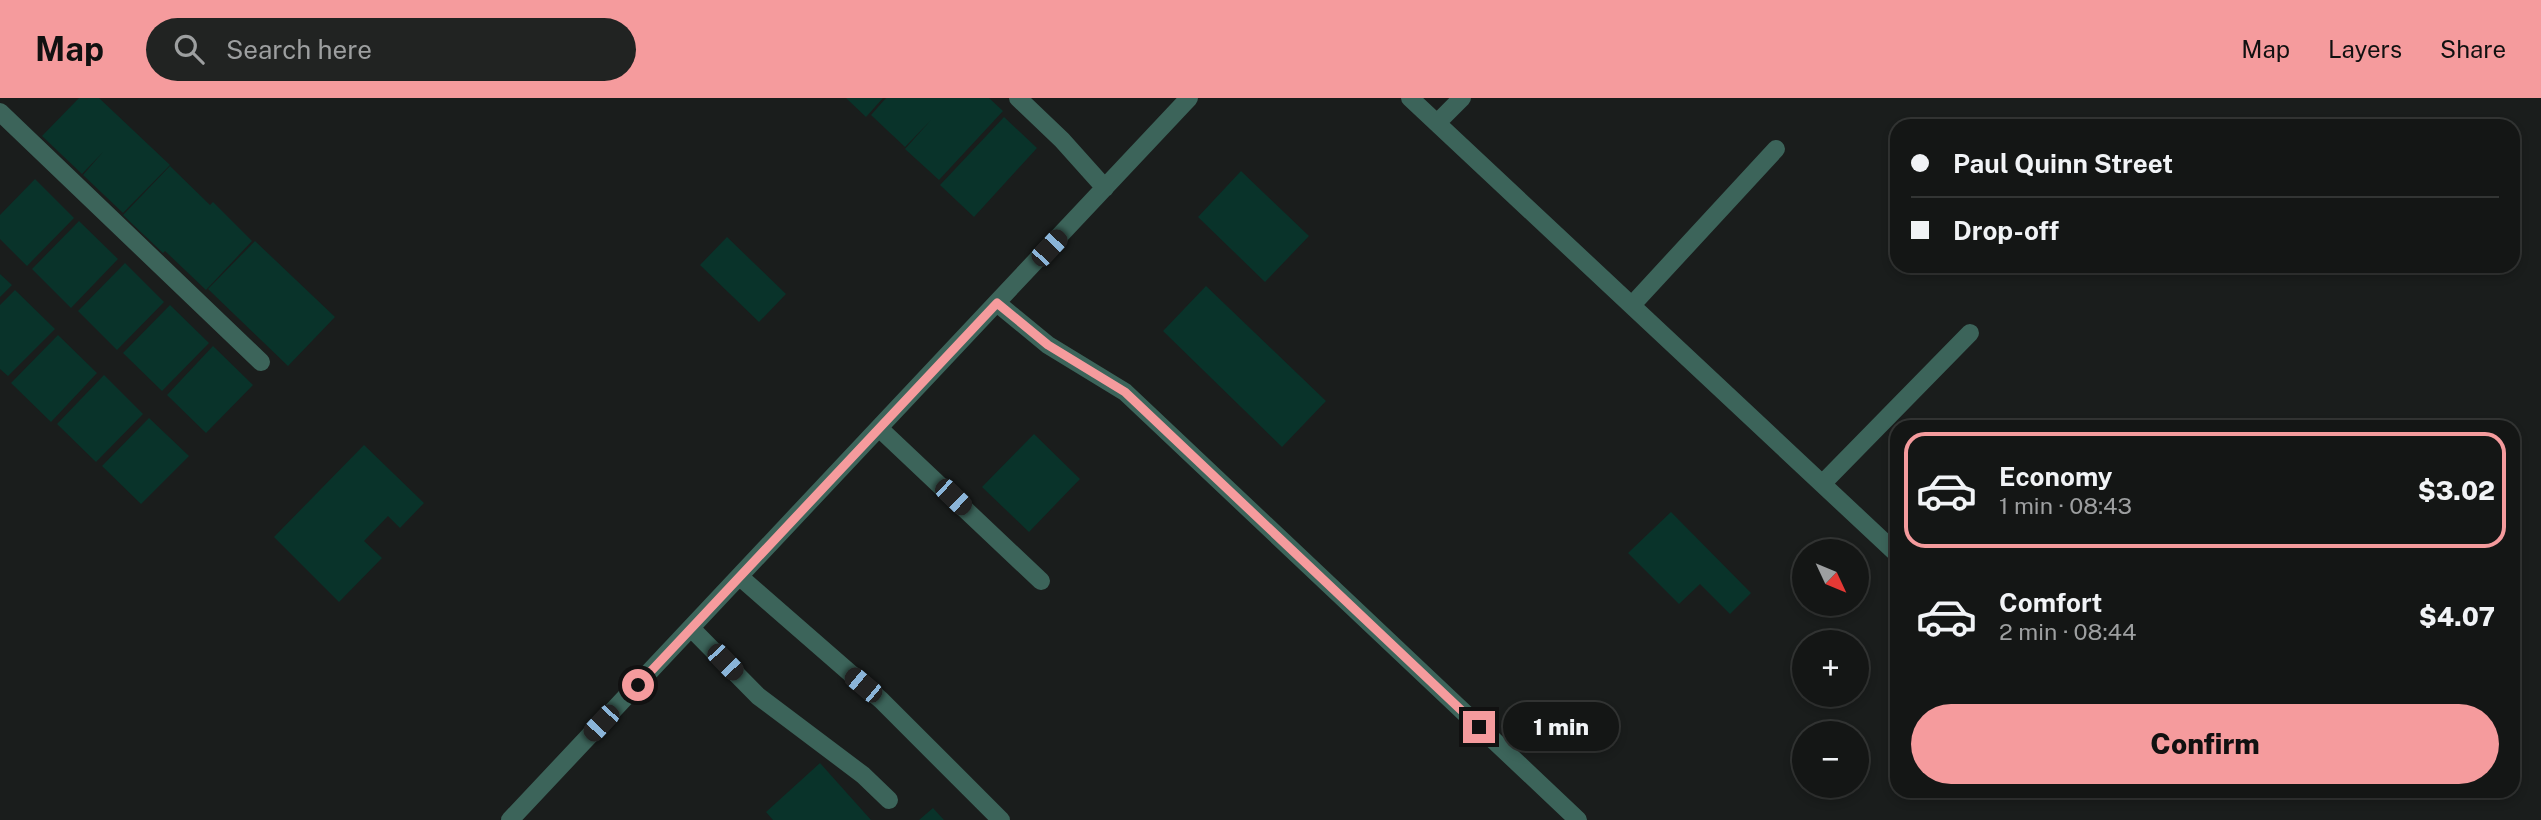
<!DOCTYPE html>
<meta charset="utf-8">
<style>
:root{--surface:#141615;--page:#212322;--text:#f1f3f6;--muted:#9d9fa0;--line:#333534;--accent:#f59b9d}
body{margin:0;font-family:"Public Sans",sans-serif;background:var(--page);color:var(--text);height:100vh;display:flex;flex-direction:column;font-size:26px;white-space:nowrap}
*{box-sizing:border-box;margin:0}
p{font-size:23px;color:var(--muted)}
.icon{flex:none;width:38px;height:38px;fill:none;stroke:currentColor;stroke-width:2;stroke-linecap:round;stroke-linejoin:round}
.map{position:relative;flex:1;overflow:hidden}
.side{position:absolute;left:1890px;top:322px;width:630px;height:378px;display:flex;flex-direction:column;background:var(--surface);border-radius:21px;box-shadow:0 4px 10px #0003,0 0 0 2px var(--line)}
.side>*{flex:none}
.guide{position:absolute;left:1890px;top:21px;width:630px;height:154px;border-radius:21px;box-shadow:0 4px 10px #0003,0 0 0 2px var(--line);display:grid;align-content:center;height:154px;padding:0 21px;background:var(--surface)}
.needle{width:46px;rotate:134deg}
.tools{position:absolute;left:1792px;top:441px;display:grid;gap:14px}
.tools a{display:grid;place-items:center;width:77px;height:77px;border-radius:50%;background:var(--surface);box-shadow:0 4px 10px #0003,0 0 0 2px var(--line);font-size:35px}
.end{position:absolute;width:32px;height:32px;margin:-16px;border:9px solid #f59b9d;background:#111;box-shadow:0 0 0 4px #111}
.from{border-radius:50%}
.bubble{position:absolute;height:49px;border-radius:24px;background:var(--surface);box-shadow:0 4px 10px #0003,0 0 0 2px var(--line);font-size:23px;font-weight:800;line-height:49px;text-align:center}
.car{position:absolute;width:21px;height:42px;margin:-21px -10px;border-radius:9px;box-shadow:0 0 5px 2px #0007;background:linear-gradient(#222 24%,#8ab4d8 0 40%,#222 0 76%,#8ab4d8 0 86%,#222 0)}
.guide b{display:flex;align-items:center;gap:24px;height:66px;font-size:26px}
.guide b+b{border-top:2px solid var(--line)}
.guide i{width:18px;height:18px;background:var(--text)}
ul{padding:12px 0 0;list-style:none}
li{display:flex;align-items:center;gap:21px;height:116px;margin:0 14px 10px;padding:0 7px;border:4px solid transparent;border-radius:21px}
li div{flex:1}
li b{display:block;font-size:26px}
li em{font-style:normal;font-weight:800}
li.selected{border-color:var(--accent)}
li>.icon{width:63px;height:63px;stroke-width:1.5}
.primary-button{display:flex;gap:14px;margin-top:auto;padding:14px 21px}
.primary-button a{flex:1;height:80px;border-radius:42px;background:var(--accent);color:#111;font-size:28px;font-weight:800;line-height:80px;text-align:center}
header{display:flex;align-items:center;gap:42px;box-sizing:border-box;height:98px;padding:0 35px;background:var(--accent);color:#111}
header strong{font-size:33px}
nav{display:flex;gap:38px;margin-inline-start:auto;font-size:24px}
.search{width:490px;height:63px;background:var(--page);display:flex;align-items:center;gap:18px;box-sizing:border-box;padding:0 24px;border-radius:38px;color:var(--muted);font-size:26px}
.map>svg:first-child{display:block}
.building{fill:#09332a}
.lines{fill:none;stroke-linecap:round;stroke-linejoin:round}
.minor{stroke:#3c645a;stroke-width:18}
.route{stroke:#f59b9d;stroke-width:9}
</style>
<header>
<strong>Map</strong>
<div class="search"><svg class="icon" aria-label="search" viewBox="0 0 24 24"><circle cx="10" cy="10" r="6"/><path d="M15 15l6 6"/></svg>Search here</div>
<nav><a>Map</a><a>Layers</a><a>Share</a></nav>
</header>
<div class="map">
<svg width="2541" height="722" viewBox="0 0 2541 722">
<rect width="100%" height="100%" fill="#1a1d1c"/>
<path class="building" d="M79,0H99L170,67L123,115L83,77L103,54L82,76L42,38Z
M846,0H883L866,19Z
M886,0H989L1003,13L939,82L905,51L931,22L905,49L871,17Z
M1004,19L1037,50L974,119L940,87Z
M170,68L210,107L213,104L252,143L206,192L165,153L163,155L123,117Z
M1241,73L1309,138L1265,184L1198,119Z
M35,81L74,120L27,168L0,141V117Z
M79,123L118,161L71,210L32,171Z
M727,139L786,196L759,224L700,167Z
M255,143L335,219L288,268L208,191Z
M125,165L164,204L117,252L78,213Z
M0,176L12,187L0,199Z
M1206,188L1326,303L1282,349L1163,233Z
M15,192L55,231L8,278L0,271V207Z
M170,207L209,245L162,293L123,255Z
M58,237L97,275L51,324L11,285Z
M213,248L253,287L206,335L167,297Z
M104,277L143,316L96,364L57,326Z
M149,320L189,358L141,406L102,368Z
M1034,336L1080,381L1029,434L982,389Z
M364,347L424,405L400,430L388,418L364,443L382,460L339,504L274,439Z
M1671,414L1751,495L1730,516L1700,486L1679,506L1628,455Z
M820,665L871,722H773L766,714Z
M933,710L944,722H919Z"/>
<g class="lines">
<path class="minor" d="M1018,0L1062,42L1105,90
M1410,0L1897,456
M0,14L261,264
M1437,25L1462,0
M997,205L1048,247L1125,294L1578,722
M1632,207L1776,51
M879,330L1041,483
M1823,385L1970,235
M740,479L881,602L1001,722
M691,530L758,598L863,677L889,702
M510,722L1189,0"/>
</g>
<g class="lines">
<path class="route" d="M638,587L997,205L1048,247L1125,294L1479,629"/>
</g>
</svg>
<div class="tools">
<a><svg class="needle" viewBox="-14 -14 28 28"><path d="M0-13l5 13h-10z" fill="#e53935"/><path d="M0 13l5-13h-10z" fill="#9d9fa0"/></svg></a>
<a>+</a>
<a>−</a>
</div>
<i class="end from" style="left:638px;top:587px"></i>
<i class="end" style="left:1479px;top:629px"></i>
<div class="bubble" style="left:1503px;top:604px;width:116px">1 min</div>
<i class="car" style="left:1049px;top:150px;rotate:43deg"></i>
<i class="car" style="left:953px;top:399px;rotate:134deg"></i>
<i class="car" style="left:725px;top:564px;rotate:136deg"></i>
<i class="car" style="left:863px;top:587px;rotate:310deg"></i>
<i class="car" style="left:601px;top:625px;rotate:223deg"></i>
<div class="guide">
<b><i class="from"></i>Paul Quinn Street</b>
<b><i></i>Drop-off</b>
</div>
<section class="side">
<ul>
<li class="selected"><svg class="icon" aria-label="car" viewBox="0 0 24 24"><path d="M5 17H2v-5l4-1 3-4h7l3 4 3 1v5h-3M9 17h6M6 11h13"/><circle cx="7" cy="17" r="2"/><circle cx="17" cy="17" r="2"/></svg><div><b>Economy</b><p>1 min · 08:43</p></div><em>$3.02</em></li>
<li><svg class="icon" aria-label="car" viewBox="0 0 24 24"><path d="M5 17H2v-5l4-1 3-4h7l3 4 3 1v5h-3M9 17h6M6 11h13"/><circle cx="7" cy="17" r="2"/><circle cx="17" cy="17" r="2"/></svg><div><b>Comfort</b><p>2 min · 08:44</p></div><em>$4.07</em></li>
</ul>
<div class="primary-button"><a>Confirm</a></div>
</section>
</div>
